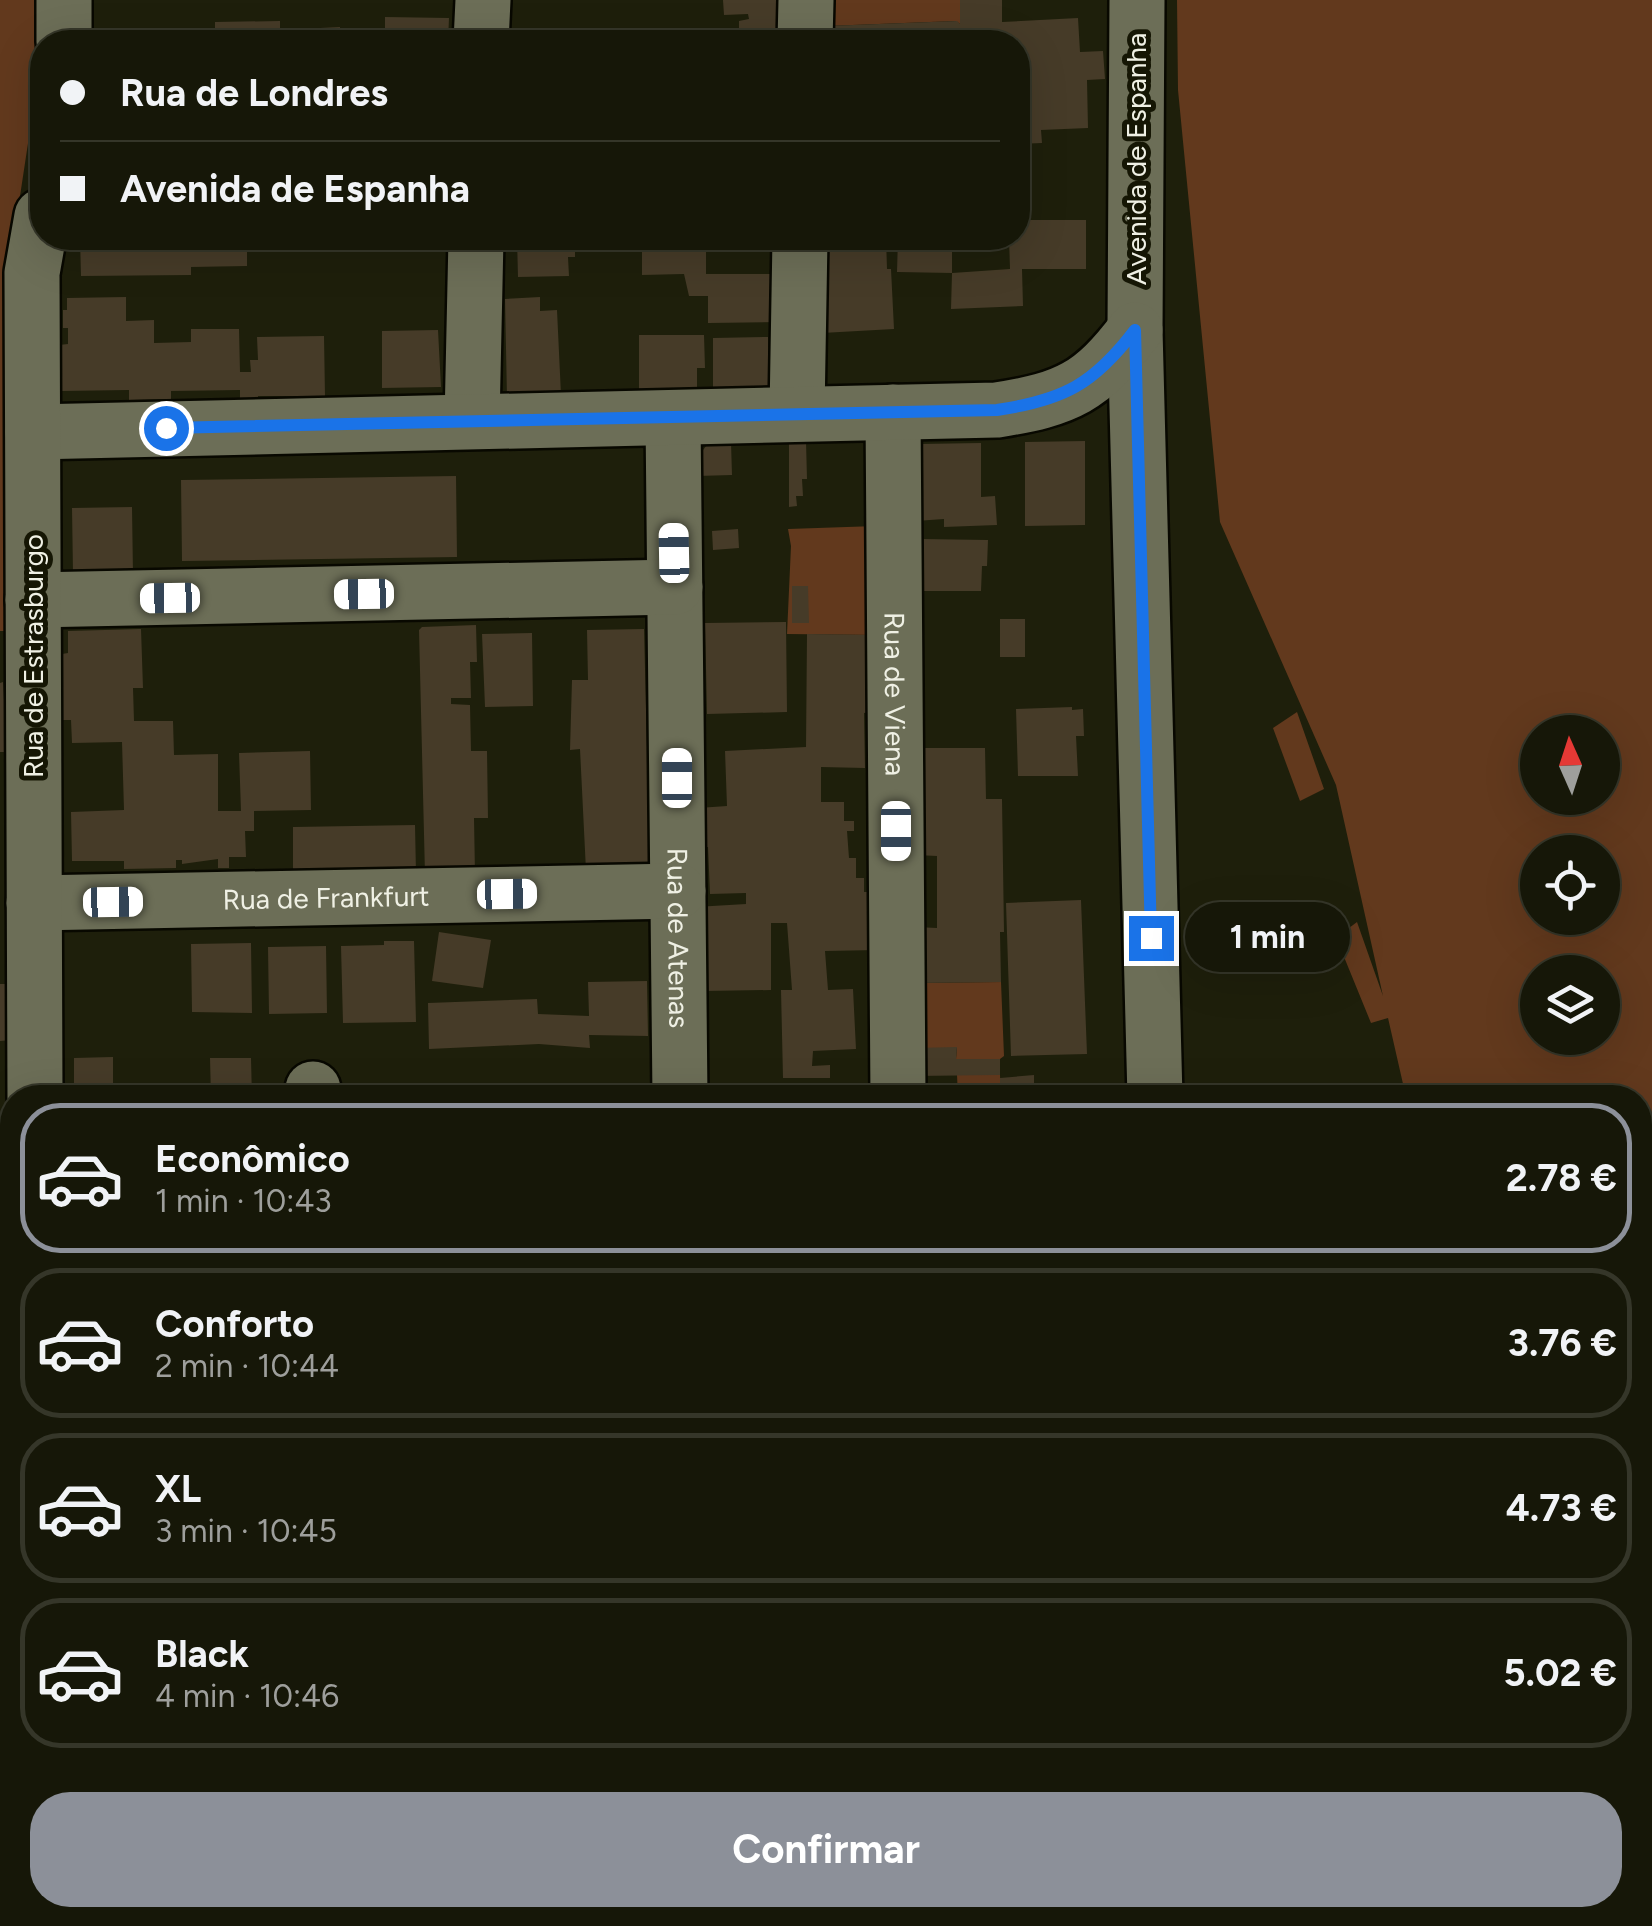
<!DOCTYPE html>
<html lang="pt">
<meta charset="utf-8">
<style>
:root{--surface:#161708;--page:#1f2012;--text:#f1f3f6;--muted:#9e9f9c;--line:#353629;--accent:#8c9099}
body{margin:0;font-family:Figtree,sans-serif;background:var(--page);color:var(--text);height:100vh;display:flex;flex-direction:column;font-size:38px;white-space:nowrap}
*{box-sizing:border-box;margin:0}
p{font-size:32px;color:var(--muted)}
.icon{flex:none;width:55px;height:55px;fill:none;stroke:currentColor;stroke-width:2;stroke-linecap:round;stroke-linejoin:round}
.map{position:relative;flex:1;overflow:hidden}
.sheet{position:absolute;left:0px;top:1085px;width:1652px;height:842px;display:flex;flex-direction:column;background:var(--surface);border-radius:40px 40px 0 0;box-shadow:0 10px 40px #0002,0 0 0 2px var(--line)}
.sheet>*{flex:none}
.guide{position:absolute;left:30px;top:30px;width:1000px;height:220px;border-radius:40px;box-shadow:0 10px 40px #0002,0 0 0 2px var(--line);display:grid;align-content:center;height:220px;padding:0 30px;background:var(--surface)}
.needle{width:65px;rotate:357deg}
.controls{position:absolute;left:1520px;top:715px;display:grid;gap:20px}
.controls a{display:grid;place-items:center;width:100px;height:100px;border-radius:50%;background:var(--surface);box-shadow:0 10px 40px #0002,0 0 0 2px var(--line);font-size:50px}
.end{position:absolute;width:45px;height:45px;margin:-22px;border:12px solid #1a73e8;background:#fff;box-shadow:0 0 0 5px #fff}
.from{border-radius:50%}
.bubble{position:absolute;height:70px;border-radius:35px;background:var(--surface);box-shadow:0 10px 40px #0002,0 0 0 2px var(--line);font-size:32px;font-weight:700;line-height:70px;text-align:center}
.car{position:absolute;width:30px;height:60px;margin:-30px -15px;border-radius:12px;box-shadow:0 0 8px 2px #0007;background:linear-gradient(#fff 24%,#345 0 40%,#fff 0 76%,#345 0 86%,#fff 0)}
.guide b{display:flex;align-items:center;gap:35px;height:95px;font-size:38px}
.guide b+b{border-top:2px solid var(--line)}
.guide i{width:25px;height:25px;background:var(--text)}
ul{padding:18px 0 0;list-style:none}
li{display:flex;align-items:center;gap:30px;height:150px;margin:0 20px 15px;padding:0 10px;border:5px solid var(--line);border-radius:40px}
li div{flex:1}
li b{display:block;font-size:38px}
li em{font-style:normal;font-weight:700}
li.active{border-color:var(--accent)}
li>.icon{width:90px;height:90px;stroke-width:1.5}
.primary-button{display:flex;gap:20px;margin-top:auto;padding:20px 30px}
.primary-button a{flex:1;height:115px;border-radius:40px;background:var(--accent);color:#fff;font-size:40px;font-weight:700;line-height:115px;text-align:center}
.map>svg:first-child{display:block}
.built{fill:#25270c}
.green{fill:#62391d;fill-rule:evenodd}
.building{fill:#463b28}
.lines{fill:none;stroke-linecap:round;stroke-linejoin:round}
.minor-casing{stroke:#080800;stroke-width:60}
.path{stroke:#767767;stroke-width:6;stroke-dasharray:5 5;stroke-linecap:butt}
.minor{stroke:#6c6e57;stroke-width:55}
.route{stroke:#1a73e8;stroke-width:12}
.labels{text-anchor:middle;stroke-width:10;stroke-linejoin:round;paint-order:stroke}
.street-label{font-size:28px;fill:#eff0e4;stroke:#151604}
</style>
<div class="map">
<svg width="1652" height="1926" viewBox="0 0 1652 1926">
<rect width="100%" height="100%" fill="#1e1f0b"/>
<path class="built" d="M1652,1368V1926H1549L1532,1915H1640V1374Z"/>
<path class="green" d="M0,0H40L35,97L12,249L7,631H0Z
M828,0H960V24L956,21L827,26Z
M1177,0H1652V1368L1640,1374V1098L1406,1097L1388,1018L1371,1023L1342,952L1341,934L1357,922L1383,996L1336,785L1220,522L1178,90ZM1538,732H1602V798H1538ZM1538,852H1602V918H1538ZM1538,972H1602V1038H1538Z
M876,526L877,635L787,634L791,546L788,529Z
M1297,712L1324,789L1300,801L1273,728Z
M1001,982L1004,1056L1000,1059H956L957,1048H917L916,983Z
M957,1075H1000L1001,1097H958Z
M735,1915H1532L1549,1926H734Z"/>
<path class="building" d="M723,0H781L784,42H700V33L739,31V21L749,19L748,14L724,15Z
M960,0H1002V22L1078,18L1080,52L1103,51L1105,79L1087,80L1088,128L1041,130L1042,143L1018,144V42H827V26L957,21L960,24Z
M385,17L449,18L448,42H385Z
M280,21V30L340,27V32L368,31V42H215V22Z
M164,37V42H96V39Z
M1018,220H1086V269H1022L1023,306L951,309L952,273L897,272L898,238H952V273L1010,269L1009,238H1018Z
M80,238H247V266L191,267V275L81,276Z
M517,238H575V257H568L569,276L518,277Z
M642,238H706V274H779V322L708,323V296H689L684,274L642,275Z
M818,238H886L887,269H891L894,329L822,333Z
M126,297V321L154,320V343L191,342V329H239L240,372H251L250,360H258L257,337L324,336L325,396H258L259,404L240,405V390L171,391V399L129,400V390L60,391L59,345L68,344V328H63V310H67V298Z
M540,297V311L557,310L561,395L507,398L505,299Z
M438,330L441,387L382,388V331Z
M639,335H704L705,368H697V394H639Z
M768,337L769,395H713V338Z
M789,441H806L807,479H802L803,496H796L797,506L789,507Z
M1085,441V525L1025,526V442Z
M709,442H731L732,475L697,476L698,457Z
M981,443V497L995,496L997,525L944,527V519L916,521L920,444Z
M456,476L457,557L182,561L181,480Z
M132,507L133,574H73L72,508Z
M738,529L739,548L713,550L712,531Z
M921,539L988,540L987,566H982L981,591H920Z
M792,586H808L809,623H792Z
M1000,619H1025V657H1000Z
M786,622L787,712L707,714L705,623Z
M476,625L477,662H470L471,698H451V704L470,705L471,751H487L488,818H474L475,874L425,875L419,630L422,627Z
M141,629L143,688H133L134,721H173L174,755L218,754V811H241L239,753L310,751L311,810L254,811V831H245L246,857H229V868H218V859L182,864V860H176V868L124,869V861H72L71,812L124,810L122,742L72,743L71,720H63L62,654L68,653V631Z
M644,629L647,748L657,747L658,870L586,871L580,749L570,750L572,680H588L587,630Z
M532,633L533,706L485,707L482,634Z
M807,634L872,635L871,712L864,713L865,768L821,767V802H844V821H854V831H847L849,858H856V878H864V892H876L877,950L825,951L828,990L853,989L856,1049L813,1051L812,1066L830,1065V1078H783L781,990H792L787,923H771V990L703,991L695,907L746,904V893L710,894L708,847L699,848L698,808L727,806L725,751L806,747Z
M3,682L7,752H0V683Z
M1072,707V710L1083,709L1084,736H1076L1078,776H1018L1016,709Z
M915,748H985L986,799H1002L1004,932H1000L1001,982L916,983V927L937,928V856L916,855Z
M415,825L416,873L293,881V827Z
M1081,900L1087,1054L1011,1056L1006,903Z
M439,932L491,940L483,988L432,981Z
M384,941H414L416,1022L343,1023L341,946L384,945Z
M251,943L252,1013L192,1012L191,944Z
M326,946L327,1013L269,1014L268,947Z
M647,981L648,1036L589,1035L590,1048L539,1044L429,1049L428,1003L537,999L538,1014L589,1016L588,982Z
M0,984H5L11,1040L0,1041Z
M957,1047L956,1059H1000V1075L915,1076L914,1048Z
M113,1057V1087H164V1098H68V1089H74V1058Z
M210,1058H251L252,1098H211Z
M1034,1075V1092H1088V1098H1000V1078Z
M0,1376H12V1605L0,1595Z
M12,1634V1679L0,1688V1635Z
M86,1915H144V1926H86Z
M171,1915H201V1926H172Z"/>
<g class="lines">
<defs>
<g id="minor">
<path d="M1137,0L1135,330L1155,1098"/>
<path d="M64,42V0"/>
<path d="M481,42L483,0"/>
<path d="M805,42L806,0"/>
<path id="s1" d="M893,412L898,1098"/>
<path d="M797,413L800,238"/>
<path id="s2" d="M673,418L680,1098"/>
<path d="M472,421L476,238"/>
<path d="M33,432L997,410C1067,399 1092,387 1135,330"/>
<path d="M33,600L675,587"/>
<path id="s3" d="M34,903L678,891"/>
<path d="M313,1089V1098"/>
<path d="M35,1098L32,273L42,216"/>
<path d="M0,1149L12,1162"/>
<path d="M9,1926L17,1915"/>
</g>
</defs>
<use href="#minor" class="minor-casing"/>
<path class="path" d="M332,1915V1926"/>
<use href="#minor" class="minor"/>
</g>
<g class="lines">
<path class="route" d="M166,428L997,410C1064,400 1094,384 1135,330L1151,938"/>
</g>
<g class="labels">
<g class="street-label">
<text transform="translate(1136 159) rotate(-90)" y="10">Avenida de Espanha</text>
<text transform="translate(33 656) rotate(-90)" y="10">Rua de Estrasburgo</text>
<text dy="10" stroke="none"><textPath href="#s1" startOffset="282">Rua de Viena</textPath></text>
<text dy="10" stroke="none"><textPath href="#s3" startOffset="292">Rua de Frankfurt</textPath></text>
<text dy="10" stroke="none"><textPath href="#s2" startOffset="520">Rua de Atenas</textPath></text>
</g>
</g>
</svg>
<div class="controls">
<a><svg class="needle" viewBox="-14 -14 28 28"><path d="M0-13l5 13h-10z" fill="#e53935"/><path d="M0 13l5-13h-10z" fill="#9e9f9c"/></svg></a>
<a><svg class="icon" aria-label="locate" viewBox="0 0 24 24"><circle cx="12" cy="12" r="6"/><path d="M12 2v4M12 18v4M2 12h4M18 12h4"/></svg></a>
<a><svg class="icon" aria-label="layers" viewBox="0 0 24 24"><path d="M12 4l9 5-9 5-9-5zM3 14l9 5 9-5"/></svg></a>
</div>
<i class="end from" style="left:166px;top:428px"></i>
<i class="end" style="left:1151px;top:938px"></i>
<div class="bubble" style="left:1185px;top:902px;width:165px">1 min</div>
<i class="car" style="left:674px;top:553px;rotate:359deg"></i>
<i class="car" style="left:364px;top:594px;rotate:269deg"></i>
<i class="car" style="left:170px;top:598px;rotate:269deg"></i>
<i class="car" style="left:677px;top:778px;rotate:0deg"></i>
<i class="car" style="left:896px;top:831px;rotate:180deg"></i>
<i class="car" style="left:507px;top:894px;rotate:89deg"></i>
<i class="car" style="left:113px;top:902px;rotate:89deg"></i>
<div class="guide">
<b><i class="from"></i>Rua de Londres</b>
<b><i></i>Avenida de Espanha</b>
</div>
<section class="sheet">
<ul>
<li class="active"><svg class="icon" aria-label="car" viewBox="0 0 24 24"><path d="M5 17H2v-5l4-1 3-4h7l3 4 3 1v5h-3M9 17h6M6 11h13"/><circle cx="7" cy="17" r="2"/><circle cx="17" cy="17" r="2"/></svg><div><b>Econômico</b><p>1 min · 10:43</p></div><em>2.78 €</em></li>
<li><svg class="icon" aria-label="car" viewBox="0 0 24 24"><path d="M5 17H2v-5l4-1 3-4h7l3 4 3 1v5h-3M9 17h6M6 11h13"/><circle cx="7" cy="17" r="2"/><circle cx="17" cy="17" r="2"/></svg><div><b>Conforto</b><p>2 min · 10:44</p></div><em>3.76 €</em></li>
<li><svg class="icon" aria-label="car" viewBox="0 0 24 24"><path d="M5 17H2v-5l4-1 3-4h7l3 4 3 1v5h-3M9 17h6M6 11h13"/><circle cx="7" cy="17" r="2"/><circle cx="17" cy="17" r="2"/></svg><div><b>XL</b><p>3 min · 10:45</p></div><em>4.73 €</em></li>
<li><svg class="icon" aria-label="car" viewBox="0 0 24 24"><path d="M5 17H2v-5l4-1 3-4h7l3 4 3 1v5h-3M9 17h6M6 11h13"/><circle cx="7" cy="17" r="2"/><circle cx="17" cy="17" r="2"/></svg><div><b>Black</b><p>4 min · 10:46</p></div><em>5.02 €</em></li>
</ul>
<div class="primary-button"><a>Confirmar</a></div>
</section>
</div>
